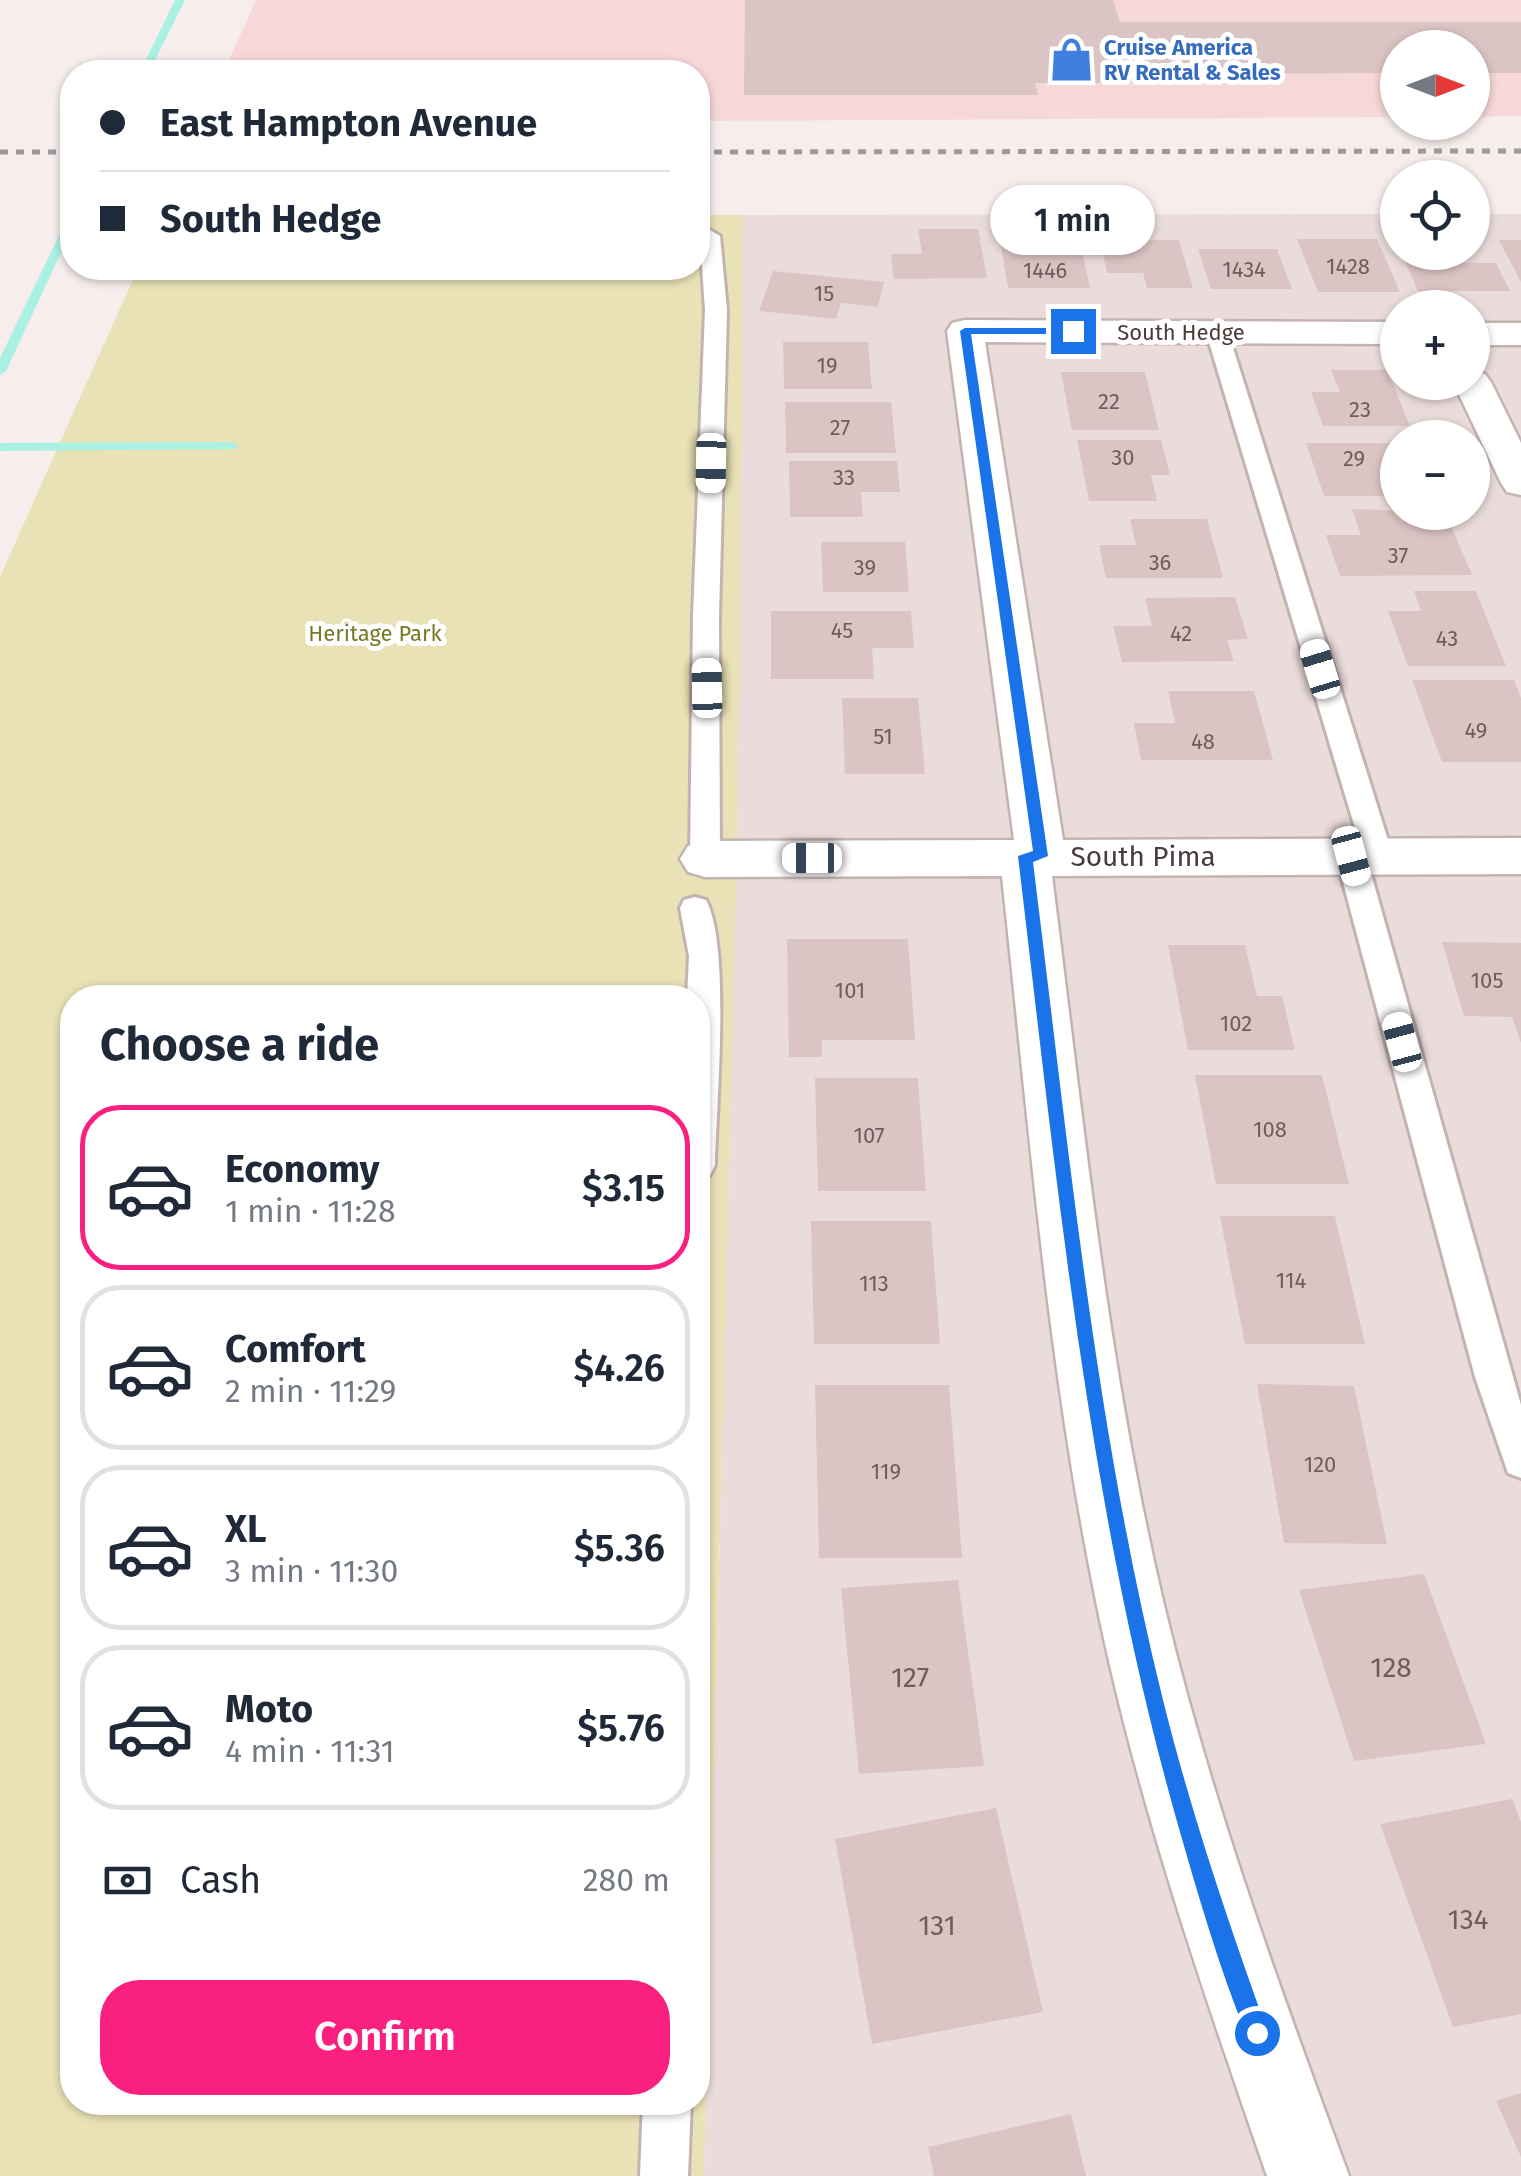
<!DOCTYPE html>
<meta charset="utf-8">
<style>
:root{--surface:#fff;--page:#f6f6f7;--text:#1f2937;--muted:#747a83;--line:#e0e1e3;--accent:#f9207f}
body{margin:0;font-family:"Fira Sans",sans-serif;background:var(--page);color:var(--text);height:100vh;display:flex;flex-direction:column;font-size:38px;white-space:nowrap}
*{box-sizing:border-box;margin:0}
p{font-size:32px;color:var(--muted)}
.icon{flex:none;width:55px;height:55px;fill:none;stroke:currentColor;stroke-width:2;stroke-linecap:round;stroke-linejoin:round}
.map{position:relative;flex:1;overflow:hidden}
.panel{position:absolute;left:60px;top:985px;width:650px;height:1130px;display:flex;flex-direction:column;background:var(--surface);border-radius:40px;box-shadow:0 2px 8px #0004}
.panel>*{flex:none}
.banner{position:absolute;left:60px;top:60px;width:650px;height:220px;border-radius:40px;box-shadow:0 2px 8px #0004;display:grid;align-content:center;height:220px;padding:0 40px;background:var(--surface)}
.needle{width:65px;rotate:90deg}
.tools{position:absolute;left:1380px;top:30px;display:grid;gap:20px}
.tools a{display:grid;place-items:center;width:110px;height:110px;border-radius:50%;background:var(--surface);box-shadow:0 2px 8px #0004;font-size:50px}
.end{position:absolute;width:45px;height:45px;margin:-22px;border:12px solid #1a73e8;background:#fff;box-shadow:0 0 0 5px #fff}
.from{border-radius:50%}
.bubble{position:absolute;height:70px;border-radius:35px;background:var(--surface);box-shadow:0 2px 8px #0004;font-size:32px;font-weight:600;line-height:70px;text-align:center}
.car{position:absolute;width:30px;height:60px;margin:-30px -15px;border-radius:12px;box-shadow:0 0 8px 2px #0007;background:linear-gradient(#fff 24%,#345 0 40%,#fff 0 76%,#345 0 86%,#fff 0)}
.banner b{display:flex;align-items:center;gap:35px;height:95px;font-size:38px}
.banner b+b{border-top:2px solid var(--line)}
.banner i{width:25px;height:25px;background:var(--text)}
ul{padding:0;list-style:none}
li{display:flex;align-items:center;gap:30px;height:165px;margin:0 20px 15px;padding:0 20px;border:5px solid var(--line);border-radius:40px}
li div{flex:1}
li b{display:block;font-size:38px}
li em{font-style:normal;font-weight:600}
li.active{border-color:var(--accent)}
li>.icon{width:90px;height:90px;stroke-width:1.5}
h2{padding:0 40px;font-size:45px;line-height:120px}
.pay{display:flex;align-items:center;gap:25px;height:110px;padding:0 40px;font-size:38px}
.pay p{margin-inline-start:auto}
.cta{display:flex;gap:20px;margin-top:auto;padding:20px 40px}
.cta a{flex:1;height:115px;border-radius:40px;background:var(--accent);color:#fff;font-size:40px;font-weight:600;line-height:115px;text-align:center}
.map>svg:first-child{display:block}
.residential{fill:#eadcda;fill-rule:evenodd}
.commercial{fill:#f7d8d9}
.green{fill:#e9e2b6;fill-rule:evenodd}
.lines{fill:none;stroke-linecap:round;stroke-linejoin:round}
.stream{fill:#aaf1e4;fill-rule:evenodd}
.building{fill:#dbc5c4}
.service-casing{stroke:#c5b3b1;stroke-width:6}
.minor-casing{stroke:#c5b3b1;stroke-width:5}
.service{fill:#fff;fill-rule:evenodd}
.minor{fill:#fff;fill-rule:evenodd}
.rail{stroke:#9a9a9a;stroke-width:5;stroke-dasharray:8 8;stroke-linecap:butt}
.route{fill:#1a73e8}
.labels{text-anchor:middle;stroke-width:10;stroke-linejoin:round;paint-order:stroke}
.far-shop-label{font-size:22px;font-weight:bold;fill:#366cbe;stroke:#fff;text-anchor:start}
.number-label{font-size:22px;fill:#6f5d5c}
.far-street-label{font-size:22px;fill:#4b3a39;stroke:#fff}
.far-park-label{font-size:22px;fill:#76792a;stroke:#fff}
.street-label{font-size:28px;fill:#4b3a39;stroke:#fff}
.near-number-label{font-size:28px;fill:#6f5d5c}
</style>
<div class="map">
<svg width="1521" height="2176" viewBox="0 0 1521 2176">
<rect width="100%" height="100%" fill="#f6edec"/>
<path class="residential" d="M1397,214L1398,252H1472L1473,214H1521V2176H704L738,801L743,215ZM1398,308H1472V382H1398ZM1398,438H1472V512H1398Z"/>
<path class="commercial" d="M256,0H1521V116L1473,117L1472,48H1398L1397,117L698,121V72H224Z"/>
<path class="green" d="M698,215H743L738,801L704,2176H0V577L138,268H698ZM72,998H698V2102H72Z"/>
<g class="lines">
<path class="stream" d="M175,0H185L149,72H140Z
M72,218V229L6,371L0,375V358L66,221Z
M232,442L238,446L236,449L0,451V443Z"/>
</g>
<path class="building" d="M745,0H1113L1120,22H1521V73H1472V48H1398V73L1133,74L1136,83H1035L1038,95H744Z
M918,229H978L987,278L894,279L891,254H922Z
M1297,239H1377L1400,292H1318Z
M1000,240H1051L1053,252H1082L1090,288H1008Z
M1100,240H1179L1193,288H1147L1143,273H1107Z
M1499,240H1521V282Z
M1198,249H1277L1292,289H1211Z
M1401,252H1451L1456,263H1496L1510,291H1418Z
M773,271L884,282L878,307L841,303L836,319L759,311Z
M783,342H868L872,389H784Z
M1331,370H1387L1410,426H1323L1311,392H1340Z
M1061,372H1145L1159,430H1072Z
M785,402H891L896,453H786Z
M1077,440H1161L1170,475H1151L1157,501H1089Z
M1306,443H1398V472H1391L1398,496H1324Z
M789,461H897L900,492H861L863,517H790Z
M1352,509L1445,512L1472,575L1340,576L1326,535H1361Z
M1130,519H1207L1223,578H1106L1099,545H1136Z
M821,542H905L909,592H823Z
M1414,591H1476L1506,666H1408L1388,611H1421Z
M1235,597L1248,639L1227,640L1234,661L1122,662L1113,626H1152L1145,598Z
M771,611H911L914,648H872L874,679H771Z
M1412,680H1514L1521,698V762H1442Z
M1168,691H1254L1273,760H1141L1134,723H1175Z
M842,698H918L925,774H845Z
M787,939H908L915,1040H822V1057H789Z
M1442,942L1521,943V1043L1512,1017L1464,1016Z
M1168,945H1245L1257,996H1282L1295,1050H1188Z
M1195,1075H1322L1349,1184H1216Z
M815,1078H918L926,1191H818Z
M1220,1216H1335L1365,1344H1245Z
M811,1221H931L940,1344H814Z
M1257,1384L1354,1386L1387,1544L1284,1543Z
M815,1385H949L962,1558H819Z
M1424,1574L1486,1744L1354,1761L1299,1590Z
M958,1580L984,1766L859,1774L841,1588Z
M1512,1799L1521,1822V2014L1453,2027L1380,1824Z
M996,1808L1043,2012L872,2044L835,1839Z
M1521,2093V2157L1496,2101Z
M1071,2114L1086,2176H934L928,2147Z"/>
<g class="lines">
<defs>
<path id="service" d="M710,230L720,236L727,310L719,617L720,859L715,867L705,870L695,867L690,859L693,617L705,310L700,236Z
M1217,326L1228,332L1393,856L1388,863L1378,867L1368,863L1521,1405V1478L1508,1473L1475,1377L1336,856L1341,849L1351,845L1361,848L1206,332Z
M695,897L706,900C731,945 716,1107 715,1165L710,1175L698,1179V998H687L689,956L680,908L684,900Z
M643,2102H691L688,2176H640Z"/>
<path id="minor" d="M965,320L1398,322V344L985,342L1063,840L1521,838V874L1052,876C1083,1118 1107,1363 1163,1601C1210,1798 1279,1986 1349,2176H1267C1201,1985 1135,1795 1095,1596C1047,1359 1028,1116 1002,876L705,877L688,872L680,859L688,846L705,841L1014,840L947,331L952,323Z
M1472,323H1521V345H1472Z
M1472,371L1485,374L1491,382L1521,443V495L1507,492L1501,483L1453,382H1472Z"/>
</defs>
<use href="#service" class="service-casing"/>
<use href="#minor" class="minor-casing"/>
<use href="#service" class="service"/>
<use href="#minor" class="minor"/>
<path class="rail" d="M0,152H72
M698,152L1521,151"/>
</g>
<path class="route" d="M965,328H1073L1078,331L1073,334H971L1048,856L1033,862C1068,1142 1095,1426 1163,1700C1191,1813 1229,1924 1268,2033L1265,2041L1257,2045L1249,2041C1220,1971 1199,1898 1178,1825C1088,1509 1057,1182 1018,856L1033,851L960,331Z"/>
<defs>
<symbol id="shop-bare" viewBox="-9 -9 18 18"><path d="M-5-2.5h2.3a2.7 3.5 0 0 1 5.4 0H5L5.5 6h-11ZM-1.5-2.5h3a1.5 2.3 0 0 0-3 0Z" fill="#3f7fe0" stroke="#fff" stroke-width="2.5" paint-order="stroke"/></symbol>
</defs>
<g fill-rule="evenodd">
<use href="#shop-bare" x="1040" y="28" width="63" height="63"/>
</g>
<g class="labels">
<g class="far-shop-label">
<text x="1104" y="55">Cruise America<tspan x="1104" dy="25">RV Rental &amp; Sales</tspan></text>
</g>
<g class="number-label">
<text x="1348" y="274">1428</text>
<text x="1244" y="277">1434</text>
<text x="1045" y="278">1446</text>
<text x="824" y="301">15</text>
<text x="827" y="373">19</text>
<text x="1109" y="409">22</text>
<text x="1360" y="417">23</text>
<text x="840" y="435">27</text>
<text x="1123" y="465">30</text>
<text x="1354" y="466">29</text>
<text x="844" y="485">33</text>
<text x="1398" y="563">37</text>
<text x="1160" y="570">36</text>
<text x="865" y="575">39</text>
<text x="842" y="638">45</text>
<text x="1181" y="641">42</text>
<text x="1447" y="646">43</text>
<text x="1476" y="738">49</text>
<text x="883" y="744">51</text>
<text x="1203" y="749">48</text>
<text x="1487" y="988">105</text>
<text x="850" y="998">101</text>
<text x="1236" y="1031">102</text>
<text x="1270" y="1137">108</text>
<text x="869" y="1143">107</text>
<text x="1291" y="1288">114</text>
<text x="874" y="1291">113</text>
<text x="1320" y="1472">120</text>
<text x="886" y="1479">119</text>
</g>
<g class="far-street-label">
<text x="1181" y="340">South Hedge</text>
</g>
<g class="far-park-label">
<text x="375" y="641">Heritage Park</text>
</g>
<g class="street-label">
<text x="1143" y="866">South Pima</text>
</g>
<g class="near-number-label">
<text x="1391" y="1677">128</text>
<text x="910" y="1687">127</text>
<text x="1468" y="1929">134</text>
<text x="937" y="1935">131</text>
</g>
</g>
</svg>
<div class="tools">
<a><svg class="needle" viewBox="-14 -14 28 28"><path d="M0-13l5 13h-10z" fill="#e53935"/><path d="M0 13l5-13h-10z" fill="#747a83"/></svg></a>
<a><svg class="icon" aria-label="locate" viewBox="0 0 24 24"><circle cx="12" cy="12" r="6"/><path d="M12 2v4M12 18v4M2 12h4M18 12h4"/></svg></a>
<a>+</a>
<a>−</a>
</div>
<i class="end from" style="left:1257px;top:2033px"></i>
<i class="end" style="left:1073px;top:331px"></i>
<div class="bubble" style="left:990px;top:185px;width:165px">1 min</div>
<i class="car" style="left:711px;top:463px;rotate:181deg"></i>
<i class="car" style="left:1320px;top:669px;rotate:343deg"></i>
<i class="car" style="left:707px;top:688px;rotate:359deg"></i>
<i class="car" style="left:1351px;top:856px;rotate:165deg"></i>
<i class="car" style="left:812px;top:858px;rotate:270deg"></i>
<i class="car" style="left:1402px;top:1042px;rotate:345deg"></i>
<div class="banner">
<b><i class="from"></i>East Hampton Avenue</b>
<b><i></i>South Hedge</b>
</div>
<section class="panel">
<h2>Choose a ride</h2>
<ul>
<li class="active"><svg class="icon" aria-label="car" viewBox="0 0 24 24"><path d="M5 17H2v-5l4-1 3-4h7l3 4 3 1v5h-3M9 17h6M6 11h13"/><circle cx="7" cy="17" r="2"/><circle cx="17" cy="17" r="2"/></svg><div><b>Economy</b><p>1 min · 11:28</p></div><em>$3.15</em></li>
<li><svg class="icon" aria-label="car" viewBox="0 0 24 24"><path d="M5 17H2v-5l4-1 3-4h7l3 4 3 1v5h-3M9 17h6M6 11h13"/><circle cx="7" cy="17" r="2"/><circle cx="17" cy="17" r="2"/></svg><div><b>Comfort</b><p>2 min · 11:29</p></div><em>$4.26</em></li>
<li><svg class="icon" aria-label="car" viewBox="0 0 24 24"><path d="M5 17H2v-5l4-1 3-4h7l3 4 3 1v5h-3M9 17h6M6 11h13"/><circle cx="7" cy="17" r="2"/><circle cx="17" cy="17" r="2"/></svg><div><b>XL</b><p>3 min · 11:30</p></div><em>$5.36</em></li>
<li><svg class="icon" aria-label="car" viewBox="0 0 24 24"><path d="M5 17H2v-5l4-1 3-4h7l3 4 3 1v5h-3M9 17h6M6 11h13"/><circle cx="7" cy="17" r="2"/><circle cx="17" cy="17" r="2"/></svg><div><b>Moto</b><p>4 min · 11:31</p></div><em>$5.76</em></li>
</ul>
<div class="pay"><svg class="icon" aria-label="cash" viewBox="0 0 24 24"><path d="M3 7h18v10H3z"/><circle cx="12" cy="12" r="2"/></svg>Cash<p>280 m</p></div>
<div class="cta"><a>Confirm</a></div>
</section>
</div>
